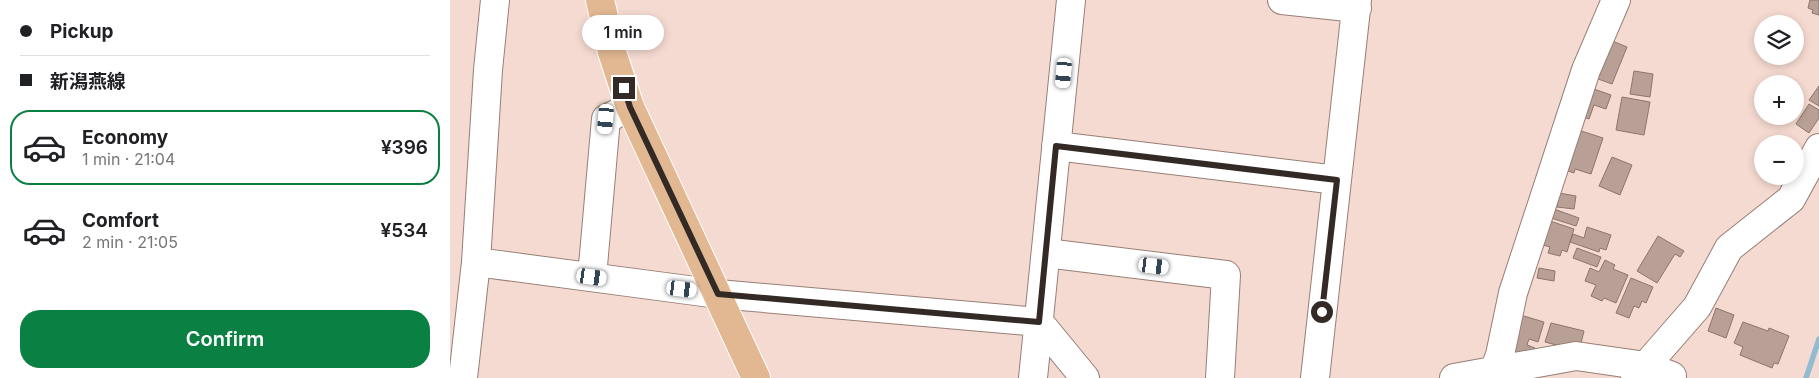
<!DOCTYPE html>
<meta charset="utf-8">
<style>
:root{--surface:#fff;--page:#f2f2f2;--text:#202124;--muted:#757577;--line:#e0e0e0;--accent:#0b8043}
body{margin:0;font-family:Inter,"Noto Sans JP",sans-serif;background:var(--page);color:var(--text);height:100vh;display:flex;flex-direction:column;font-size:19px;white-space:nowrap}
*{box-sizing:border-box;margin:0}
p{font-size:16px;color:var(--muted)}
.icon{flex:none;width:28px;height:28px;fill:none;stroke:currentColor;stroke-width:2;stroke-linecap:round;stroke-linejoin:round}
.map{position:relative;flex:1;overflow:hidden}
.side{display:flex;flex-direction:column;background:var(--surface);width:450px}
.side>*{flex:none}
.hud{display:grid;align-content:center;height:110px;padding:0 20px;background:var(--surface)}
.controls{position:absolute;left:1304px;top:15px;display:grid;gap:10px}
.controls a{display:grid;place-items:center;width:50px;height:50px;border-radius:50%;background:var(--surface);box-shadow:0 2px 8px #0003;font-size:25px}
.end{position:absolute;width:22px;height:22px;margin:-11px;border:6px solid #332a26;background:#fff;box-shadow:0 0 0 2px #fff}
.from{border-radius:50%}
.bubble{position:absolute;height:35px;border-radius:18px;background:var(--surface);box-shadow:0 2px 8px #0003;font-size:16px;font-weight:600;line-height:35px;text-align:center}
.car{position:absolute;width:15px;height:30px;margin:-15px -8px;border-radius:6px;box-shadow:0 0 4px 1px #0007;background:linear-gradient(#fff 24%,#345 0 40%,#fff 0 76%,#345 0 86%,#fff 0)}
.hud b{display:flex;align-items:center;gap:18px;height:48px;font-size:19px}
.hud b+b{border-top:1px solid var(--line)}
.hud i{width:12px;height:12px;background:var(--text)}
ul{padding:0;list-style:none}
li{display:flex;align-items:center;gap:15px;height:75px;margin:0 10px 8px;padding:0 10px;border:2px solid transparent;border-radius:20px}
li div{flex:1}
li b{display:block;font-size:19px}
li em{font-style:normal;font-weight:600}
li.current{border-color:var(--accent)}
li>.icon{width:45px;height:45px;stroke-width:1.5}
.action{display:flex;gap:10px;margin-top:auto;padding:10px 20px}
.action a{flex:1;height:58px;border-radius:20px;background:var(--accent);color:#fff;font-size:20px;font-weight:600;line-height:58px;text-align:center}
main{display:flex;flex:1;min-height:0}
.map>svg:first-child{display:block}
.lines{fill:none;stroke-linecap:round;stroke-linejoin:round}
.stream{stroke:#90bbd3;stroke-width:5.5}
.building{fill:#b8a097;stroke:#8c756c}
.minor-casing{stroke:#977f76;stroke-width:30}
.major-casing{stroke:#fff;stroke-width:30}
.minor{stroke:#fff;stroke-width:28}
.major{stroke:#e2b892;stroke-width:28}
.route{stroke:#332a26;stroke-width:6}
</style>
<main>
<section class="side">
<div class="hud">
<b><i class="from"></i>Pickup</b>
<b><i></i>新潟燕線</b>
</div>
<ul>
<li class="current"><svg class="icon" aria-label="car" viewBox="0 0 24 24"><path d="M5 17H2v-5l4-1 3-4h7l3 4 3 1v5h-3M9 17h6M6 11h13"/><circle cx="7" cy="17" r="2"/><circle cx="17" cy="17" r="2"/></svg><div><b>Economy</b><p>1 min · 21:04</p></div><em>¥396</em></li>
<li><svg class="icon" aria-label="car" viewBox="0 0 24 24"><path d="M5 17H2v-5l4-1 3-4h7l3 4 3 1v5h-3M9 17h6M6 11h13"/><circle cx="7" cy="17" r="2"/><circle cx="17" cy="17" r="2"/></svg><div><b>Comfort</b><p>2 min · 21:05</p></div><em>¥534</em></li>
</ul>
<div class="action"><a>Confirm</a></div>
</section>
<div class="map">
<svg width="1369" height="378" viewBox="0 0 1369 378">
<rect width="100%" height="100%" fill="#f5dad1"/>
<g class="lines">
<path class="stream" d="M1356,378L1369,339"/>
</g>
<path class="building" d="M1360,0H1369V15L1362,13L1363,10L1358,8Z
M1155,38L1177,47L1162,84L1140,76Z
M1184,71L1203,74L1200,97L1180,94Z
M1369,86V106L1359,100Z
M1141,88L1161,95L1156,109L1144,105L1139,119L1127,115Z
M1172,97L1200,102L1194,135L1166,130Z
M1359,104L1369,110V118L1359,133L1346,124Z
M1125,129L1153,138L1141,174L1125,169L1124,173L1112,169Z
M1162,157L1182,165L1170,195L1149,186Z
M1109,193L1126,196L1124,209L1107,207Z
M1104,209L1129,218L1126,226L1101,218Z
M1094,219L1124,229L1117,252L1112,250L1110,256L1098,253L1100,247L1086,243Z
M1137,227L1161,235L1156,250L1150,248L1149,252L1120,242L1123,234L1134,238Z
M1208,236L1234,251L1230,257L1225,254L1207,283L1187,271Z
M1127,248L1151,257L1147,267L1123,258Z
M1155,260L1165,265L1163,269L1178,275L1166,303L1154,298L1152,301L1141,296L1146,285L1135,281L1140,268L1149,272Z
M1089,268L1105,271L1104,281L1087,278Z
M1181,278L1203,287L1196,303L1192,301L1189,308L1184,306L1179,318L1166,313Z
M1266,308L1284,315L1276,338L1258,331Z
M1067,314L1094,322L1088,342L1079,339L1077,345L1085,348L1083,354L1054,359Z
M1293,322L1318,331L1319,328L1339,336L1328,364L1324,363L1322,368L1290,355L1293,347L1284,343Z
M1101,323L1134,331L1130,347L1118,348L1095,342Z"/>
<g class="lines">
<defs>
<path id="minor" d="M832,0L907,8
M606,146L887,180
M596,253L776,275L770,378
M26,262L268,294L589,322L635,378
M142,277L156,119L180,107
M13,378L26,262L38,70L45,0
M583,378L621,0
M865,378L907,0
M1004,378L1126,356L1196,366L1222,376V378
M1039,378L1044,371L1050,355L1063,293L1136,70L1166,0
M1185,378L1247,307L1279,248L1341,199L1369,148"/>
<path id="major" d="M150,0L162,52L180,107L306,378"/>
</defs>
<use href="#minor" class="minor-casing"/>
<use href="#major" class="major-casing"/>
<use href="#minor" class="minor"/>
<use href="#major" class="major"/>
</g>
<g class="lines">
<path class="route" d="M174,88L180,107L268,294L589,322L606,146L887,180L872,312"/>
</g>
</svg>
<div class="controls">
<a><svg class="icon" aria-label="layers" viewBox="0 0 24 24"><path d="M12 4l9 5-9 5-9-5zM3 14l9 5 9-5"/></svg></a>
<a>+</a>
<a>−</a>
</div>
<i class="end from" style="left:872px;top:312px"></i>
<i class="end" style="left:174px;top:88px"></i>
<div class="bubble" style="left:132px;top:15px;width:82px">1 min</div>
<i class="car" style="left:614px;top:73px;rotate:185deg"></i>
<i class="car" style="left:156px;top:119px;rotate:185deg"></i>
<i class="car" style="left:704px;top:266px;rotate:97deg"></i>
<i class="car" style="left:142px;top:277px;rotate:98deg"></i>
<i class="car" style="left:232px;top:289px;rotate:97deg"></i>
</div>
</main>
